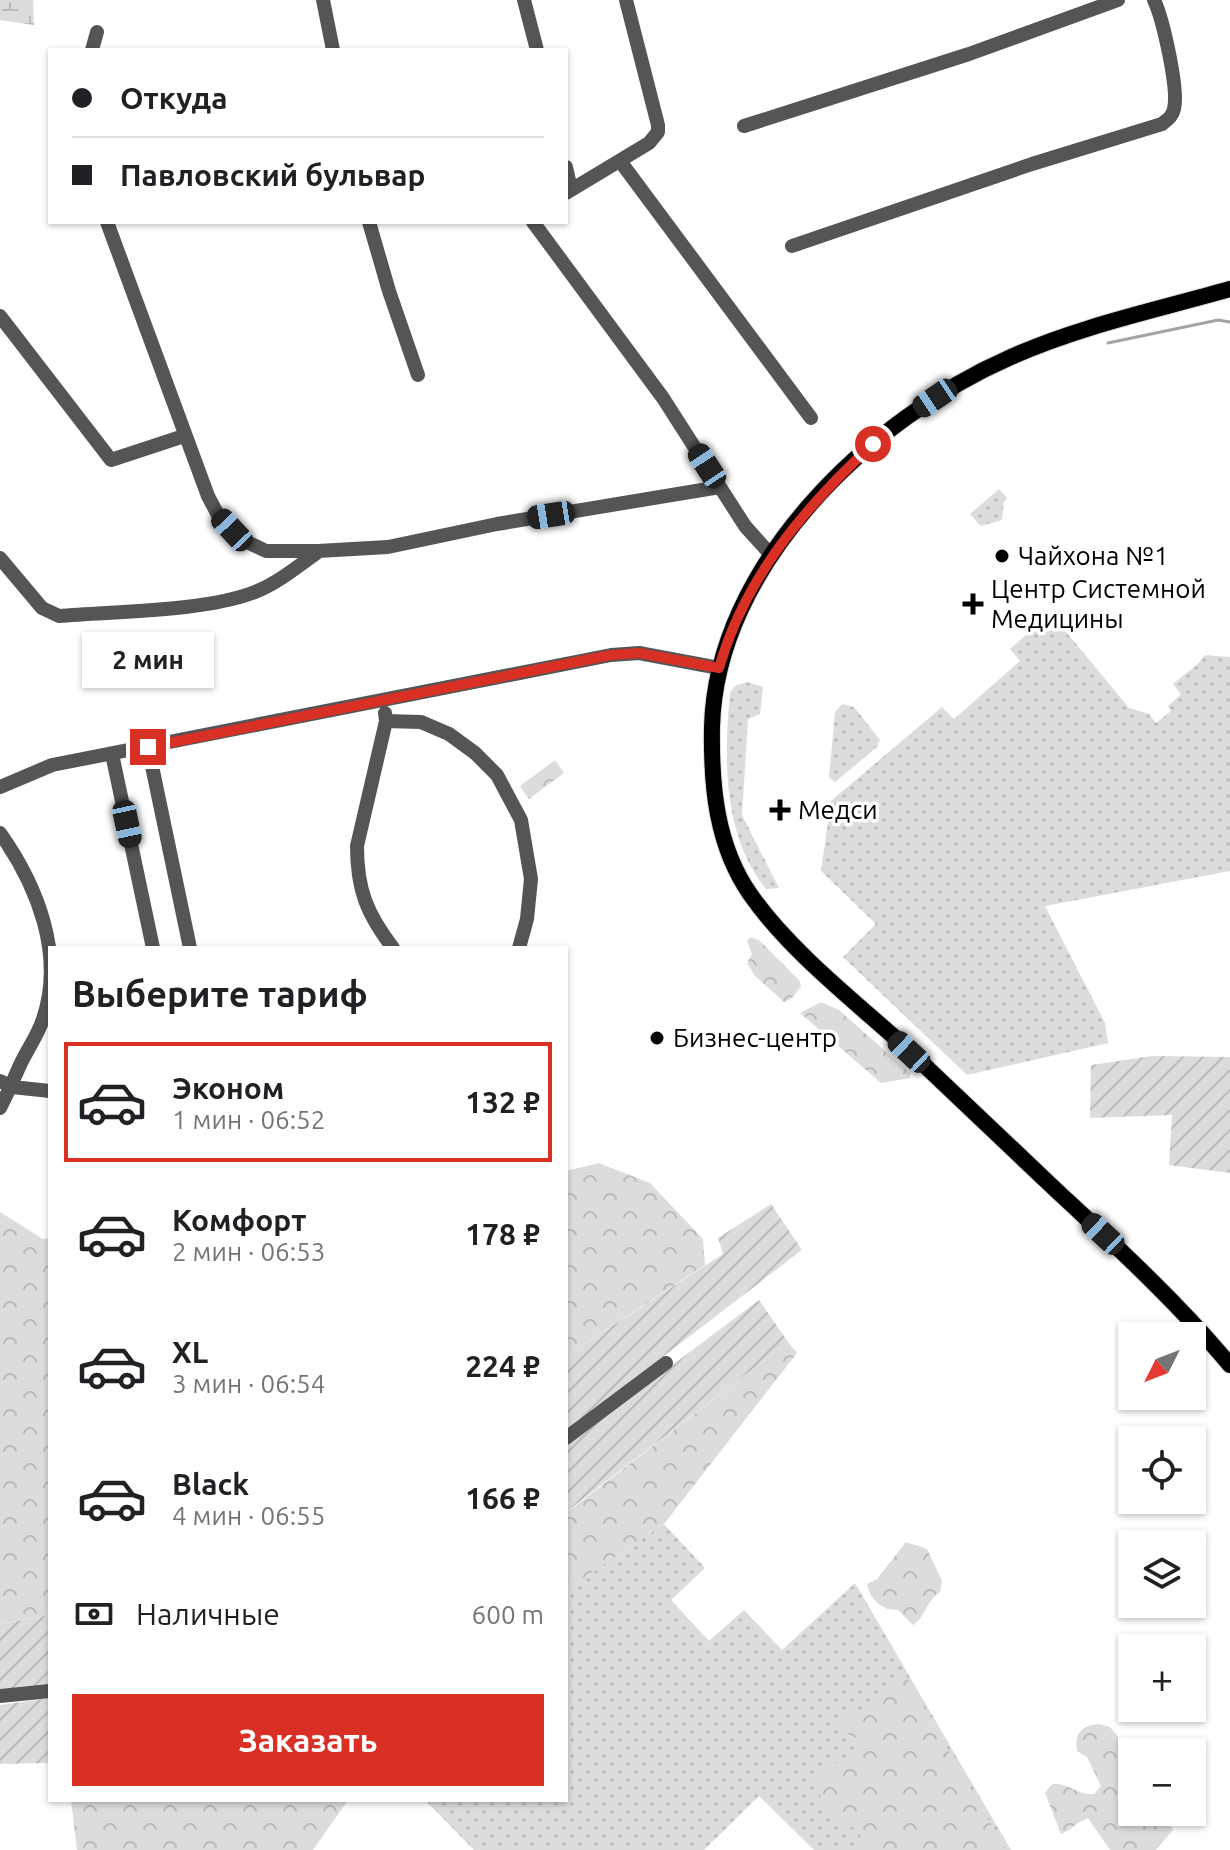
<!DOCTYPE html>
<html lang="ru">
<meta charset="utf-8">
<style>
:root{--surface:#fff;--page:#f6f6f6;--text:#202124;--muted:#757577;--line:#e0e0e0;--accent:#d93025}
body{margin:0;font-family:Ubuntu,sans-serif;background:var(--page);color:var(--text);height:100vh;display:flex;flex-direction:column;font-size:30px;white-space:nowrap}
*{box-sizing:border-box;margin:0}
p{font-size:26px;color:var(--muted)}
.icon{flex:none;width:44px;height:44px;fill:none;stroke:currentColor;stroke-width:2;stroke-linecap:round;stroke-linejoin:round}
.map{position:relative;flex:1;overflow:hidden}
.details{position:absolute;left:48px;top:946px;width:520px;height:856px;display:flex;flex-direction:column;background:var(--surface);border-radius:0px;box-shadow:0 2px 6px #0004}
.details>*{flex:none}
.top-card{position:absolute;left:48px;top:48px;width:520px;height:176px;border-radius:0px;box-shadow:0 2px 6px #0004;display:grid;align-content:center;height:176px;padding:0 24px;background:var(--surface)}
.needle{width:52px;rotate:228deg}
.fabs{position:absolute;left:1118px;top:1322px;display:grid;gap:16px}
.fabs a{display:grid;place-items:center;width:88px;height:88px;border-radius:0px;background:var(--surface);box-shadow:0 2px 6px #0004;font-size:40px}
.end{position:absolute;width:36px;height:36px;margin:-18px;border:10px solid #d93025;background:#fff;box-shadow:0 0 0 4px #fff}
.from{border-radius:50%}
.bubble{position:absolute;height:56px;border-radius:0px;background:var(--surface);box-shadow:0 2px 6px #0004;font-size:26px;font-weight:700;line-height:56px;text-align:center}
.car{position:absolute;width:24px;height:48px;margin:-24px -12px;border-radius:10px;box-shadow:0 0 6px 2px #0007;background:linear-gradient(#222 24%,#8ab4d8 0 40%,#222 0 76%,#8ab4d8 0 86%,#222 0)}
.top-card b{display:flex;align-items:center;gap:28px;height:76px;font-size:30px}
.top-card b+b{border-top:2px solid var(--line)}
.top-card i{width:20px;height:20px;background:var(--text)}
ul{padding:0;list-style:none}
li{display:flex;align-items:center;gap:24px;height:120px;margin:0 16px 12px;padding:0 8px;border:4px solid transparent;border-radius:0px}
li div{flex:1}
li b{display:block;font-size:30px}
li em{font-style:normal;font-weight:700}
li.current{border-color:var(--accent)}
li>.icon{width:72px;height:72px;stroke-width:1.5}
h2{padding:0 24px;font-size:36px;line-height:96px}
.pay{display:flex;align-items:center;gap:20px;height:88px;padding:0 24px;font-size:30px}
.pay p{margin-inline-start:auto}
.primary-button{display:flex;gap:16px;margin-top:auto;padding:16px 24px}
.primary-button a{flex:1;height:92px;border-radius:0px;background:var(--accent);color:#fff;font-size:32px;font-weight:700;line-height:92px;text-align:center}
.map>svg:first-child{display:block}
.grass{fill:url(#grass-dots)}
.forest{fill:url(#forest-crowns)}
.wetland{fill:url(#wetland-marsh)}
.garden{fill:url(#garden-furrows)}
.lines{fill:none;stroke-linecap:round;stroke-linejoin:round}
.stream{stroke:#a3a3a3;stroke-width:3}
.major-casing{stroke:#dbdbdb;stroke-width:18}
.minor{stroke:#555;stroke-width:14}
.major{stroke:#000;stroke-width:16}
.route{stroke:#d93025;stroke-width:10}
.poi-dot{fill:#000;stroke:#fff;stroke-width:3}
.labels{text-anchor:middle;stroke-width:7;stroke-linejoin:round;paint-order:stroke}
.poi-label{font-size:26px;fill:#000;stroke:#fff;text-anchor:start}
</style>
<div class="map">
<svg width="1230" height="1850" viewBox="0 0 1230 1850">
<defs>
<pattern id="grass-dots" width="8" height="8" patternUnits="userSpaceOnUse" patternTransform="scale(2)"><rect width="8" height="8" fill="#dcdcdc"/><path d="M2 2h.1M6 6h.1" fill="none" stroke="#bbb" stroke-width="1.8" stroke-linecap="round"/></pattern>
<pattern id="forest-crowns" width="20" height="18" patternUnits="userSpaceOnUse" patternTransform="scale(2)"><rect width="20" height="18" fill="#dcdcdc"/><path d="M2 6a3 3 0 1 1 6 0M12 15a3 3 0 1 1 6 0" fill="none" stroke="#bbb"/></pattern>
<pattern id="wetland-marsh" width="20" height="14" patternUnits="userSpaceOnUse" patternTransform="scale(2)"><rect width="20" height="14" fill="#dcdcdc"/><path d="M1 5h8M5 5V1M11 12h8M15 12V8" fill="none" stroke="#bbb"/></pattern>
<pattern id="garden-furrows" width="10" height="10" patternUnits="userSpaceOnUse" patternTransform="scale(2)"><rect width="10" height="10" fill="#dcdcdc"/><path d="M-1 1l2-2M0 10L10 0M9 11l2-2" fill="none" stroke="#bbb"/></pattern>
</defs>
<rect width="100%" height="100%" fill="#fff"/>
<path class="grass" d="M999,489L1007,498L1004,502L1002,520L981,526L970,514Z
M1049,615L1053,616L1129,708L1149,714L1156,723L1171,711L1168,706L1181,694L1173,684C1184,674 1196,668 1205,655L1230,657V871L1045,906L1105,1023L1108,1043L967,1075L843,957L876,924L821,871L831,801L942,707L954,719L1020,661L1010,649Z
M747,682L763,687L760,714L748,719L742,815L779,888L766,889C722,834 724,758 730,692L735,686Z
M842,704L854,707L880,740L877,747L835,782L829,777L835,712Z
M664,1524L705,1568L671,1600L709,1641L744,1610L782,1650L855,1583L1011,1850H814L759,1796L704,1850H474L425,1800H566V1590Z"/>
<path class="forest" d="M555,760L564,773L529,799L520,786Z
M751,937L760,941L800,981L801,986L792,998L784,1002L755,976L747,963L752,954L747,941Z
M821,1002L839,1010L910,1073V1078L881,1083L800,1013Z
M599,1163L650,1183L703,1239L705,1265L566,1356V1171Z
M0,1212L43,1239L50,1238V1615L0,1624Z
M788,1342L797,1353L664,1524L566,1590V1513Z
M906,1542L927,1549L942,1581L940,1592C927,1600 926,1616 913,1625L898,1610L887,1609L877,1603L870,1594L867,1584L877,1579Z
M905,1675L1006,1850H865L859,1844L861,1832L824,1811L816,1779L832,1764L843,1761L860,1749L858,1739L848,1734L841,1726C852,1708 861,1714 874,1703C885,1693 892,1683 905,1675Z
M1099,1724L1110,1727L1131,1752L1132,1812H1166L1173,1830L1156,1850H1110L1088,1818C1076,1822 1072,1830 1061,1834L1045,1793L1052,1784C1068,1782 1078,1796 1094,1794L1101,1786L1087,1757L1077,1751C1074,1733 1082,1725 1099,1724Z
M71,1800H348L313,1850H77Z"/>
<path class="wetland" d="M0,0H33L34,25L0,20Z"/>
<path class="garden" d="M1152,1056L1230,1057V1173L1169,1165L1172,1115L1090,1118L1091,1065Z
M771,1204L802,1250L566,1431V1356L723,1254L718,1238Z
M759,1300L788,1342L566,1512V1445Z
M50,1615V1687L0,1691V1624Z
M50,1698V1763L0,1764V1705Z"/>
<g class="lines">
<path class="stream" d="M1108,343L1218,320L1230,322"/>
<defs>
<path id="major" d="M1230,289C1157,310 1080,326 1011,357C871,418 716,565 712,727C711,785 716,845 750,894C788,949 852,999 902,1044C954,1093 1005,1142 1057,1191C1117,1247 1178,1303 1230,1365"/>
</defs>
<use href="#major" class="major-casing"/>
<path class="minor" d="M323,0L333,50
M524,0L537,50
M92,50L97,32
M744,126L969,54L1118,0
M620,161L811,418
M566,167L571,189
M566,193L649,143L658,132V125L626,0
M107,222L208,496L218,515L247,542L266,551H318L388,547L497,524L720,487
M369,222L389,291L418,375
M533,222L663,398L745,526L772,556
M792,246L1032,164L1162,124C1168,119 1172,117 1174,109C1179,90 1163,19 1154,0
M0,316L111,460L184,436
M0,558L42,608L59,616C115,611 204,612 255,592C278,583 298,566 318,552
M385,713L386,721L357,846C357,890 367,914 393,948
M386,721L421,722L449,734L475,753L497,775L521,820L531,879L527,919L519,948
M148,747L190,948
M112,754L153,948
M0,787L52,765L611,655L639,653L719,668
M0,833C37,885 65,955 43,1019C38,1035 28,1048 21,1063C14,1078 8,1093 0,1108
M0,1081L12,1087L50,1091
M566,1438L666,1363
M0,1696L50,1691"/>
<use href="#major" class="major"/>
</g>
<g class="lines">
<path class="route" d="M148,747L611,655L639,653L719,668C745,577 805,507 873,444"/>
</g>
<g class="poi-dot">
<circle cx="1002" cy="556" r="8"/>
<path d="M969 592h8v8h8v8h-8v8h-8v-8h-8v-8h8z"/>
<path d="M776 798h8v8h8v8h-8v8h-8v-8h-8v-8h8z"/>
<circle cx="657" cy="1038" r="8"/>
</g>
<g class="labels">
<g class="poi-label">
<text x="1018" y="565">Чайхона №1</text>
<text x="991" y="598">Центр Системной<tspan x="991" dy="30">Медицины</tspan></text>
<text x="798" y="819">Медси</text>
<text x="673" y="1047">Бизнес-центр</text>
</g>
</g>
</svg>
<div class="fabs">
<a><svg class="needle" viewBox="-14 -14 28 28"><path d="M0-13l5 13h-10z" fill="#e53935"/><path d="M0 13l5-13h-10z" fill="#757577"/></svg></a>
<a><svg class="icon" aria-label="locate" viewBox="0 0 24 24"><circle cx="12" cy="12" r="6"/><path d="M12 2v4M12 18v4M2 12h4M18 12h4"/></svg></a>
<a><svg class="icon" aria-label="layers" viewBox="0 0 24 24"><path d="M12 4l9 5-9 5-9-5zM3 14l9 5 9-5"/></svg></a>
<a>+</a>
<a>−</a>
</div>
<i class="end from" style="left:873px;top:444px"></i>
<i class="end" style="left:148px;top:747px"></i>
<div class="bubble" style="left:82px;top:632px;width:132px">2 мин</div>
<i class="car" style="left:935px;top:398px;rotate:236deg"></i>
<i class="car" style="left:707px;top:466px;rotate:327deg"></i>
<i class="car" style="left:551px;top:515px;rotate:261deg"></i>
<i class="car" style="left:232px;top:530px;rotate:317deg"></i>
<i class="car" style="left:127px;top:824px;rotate:168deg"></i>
<i class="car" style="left:909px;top:1052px;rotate:313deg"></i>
<i class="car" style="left:1103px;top:1234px;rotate:313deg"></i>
<div class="top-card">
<b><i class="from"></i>Откуда</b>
<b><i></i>Павловский бульвар</b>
</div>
<section class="details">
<h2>Выберите тариф</h2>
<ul>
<li class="current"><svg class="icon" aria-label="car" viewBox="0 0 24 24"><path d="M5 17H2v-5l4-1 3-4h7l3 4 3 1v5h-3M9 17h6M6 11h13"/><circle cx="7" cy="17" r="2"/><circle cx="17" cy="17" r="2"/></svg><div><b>Эконом</b><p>1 мин · 06:52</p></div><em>132 ₽</em></li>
<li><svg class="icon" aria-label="car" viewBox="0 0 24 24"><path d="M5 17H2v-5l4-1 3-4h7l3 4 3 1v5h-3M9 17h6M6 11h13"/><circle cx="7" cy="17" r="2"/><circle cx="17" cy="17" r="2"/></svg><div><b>Комфорт</b><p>2 мин · 06:53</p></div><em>178 ₽</em></li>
<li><svg class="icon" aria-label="car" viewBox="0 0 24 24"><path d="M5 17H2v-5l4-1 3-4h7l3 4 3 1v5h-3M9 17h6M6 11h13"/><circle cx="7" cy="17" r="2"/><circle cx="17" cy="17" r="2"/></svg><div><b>XL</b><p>3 мин · 06:54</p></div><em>224 ₽</em></li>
<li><svg class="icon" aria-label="car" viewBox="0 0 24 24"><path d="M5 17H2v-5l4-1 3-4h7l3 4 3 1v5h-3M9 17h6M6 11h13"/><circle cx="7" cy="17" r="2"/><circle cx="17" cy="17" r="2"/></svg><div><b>Black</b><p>4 мин · 06:55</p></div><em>166 ₽</em></li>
</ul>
<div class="pay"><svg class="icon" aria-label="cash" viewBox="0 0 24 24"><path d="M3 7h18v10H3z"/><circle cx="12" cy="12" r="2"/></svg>Наличные<p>600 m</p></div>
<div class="primary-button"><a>Заказать</a></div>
</section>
</div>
